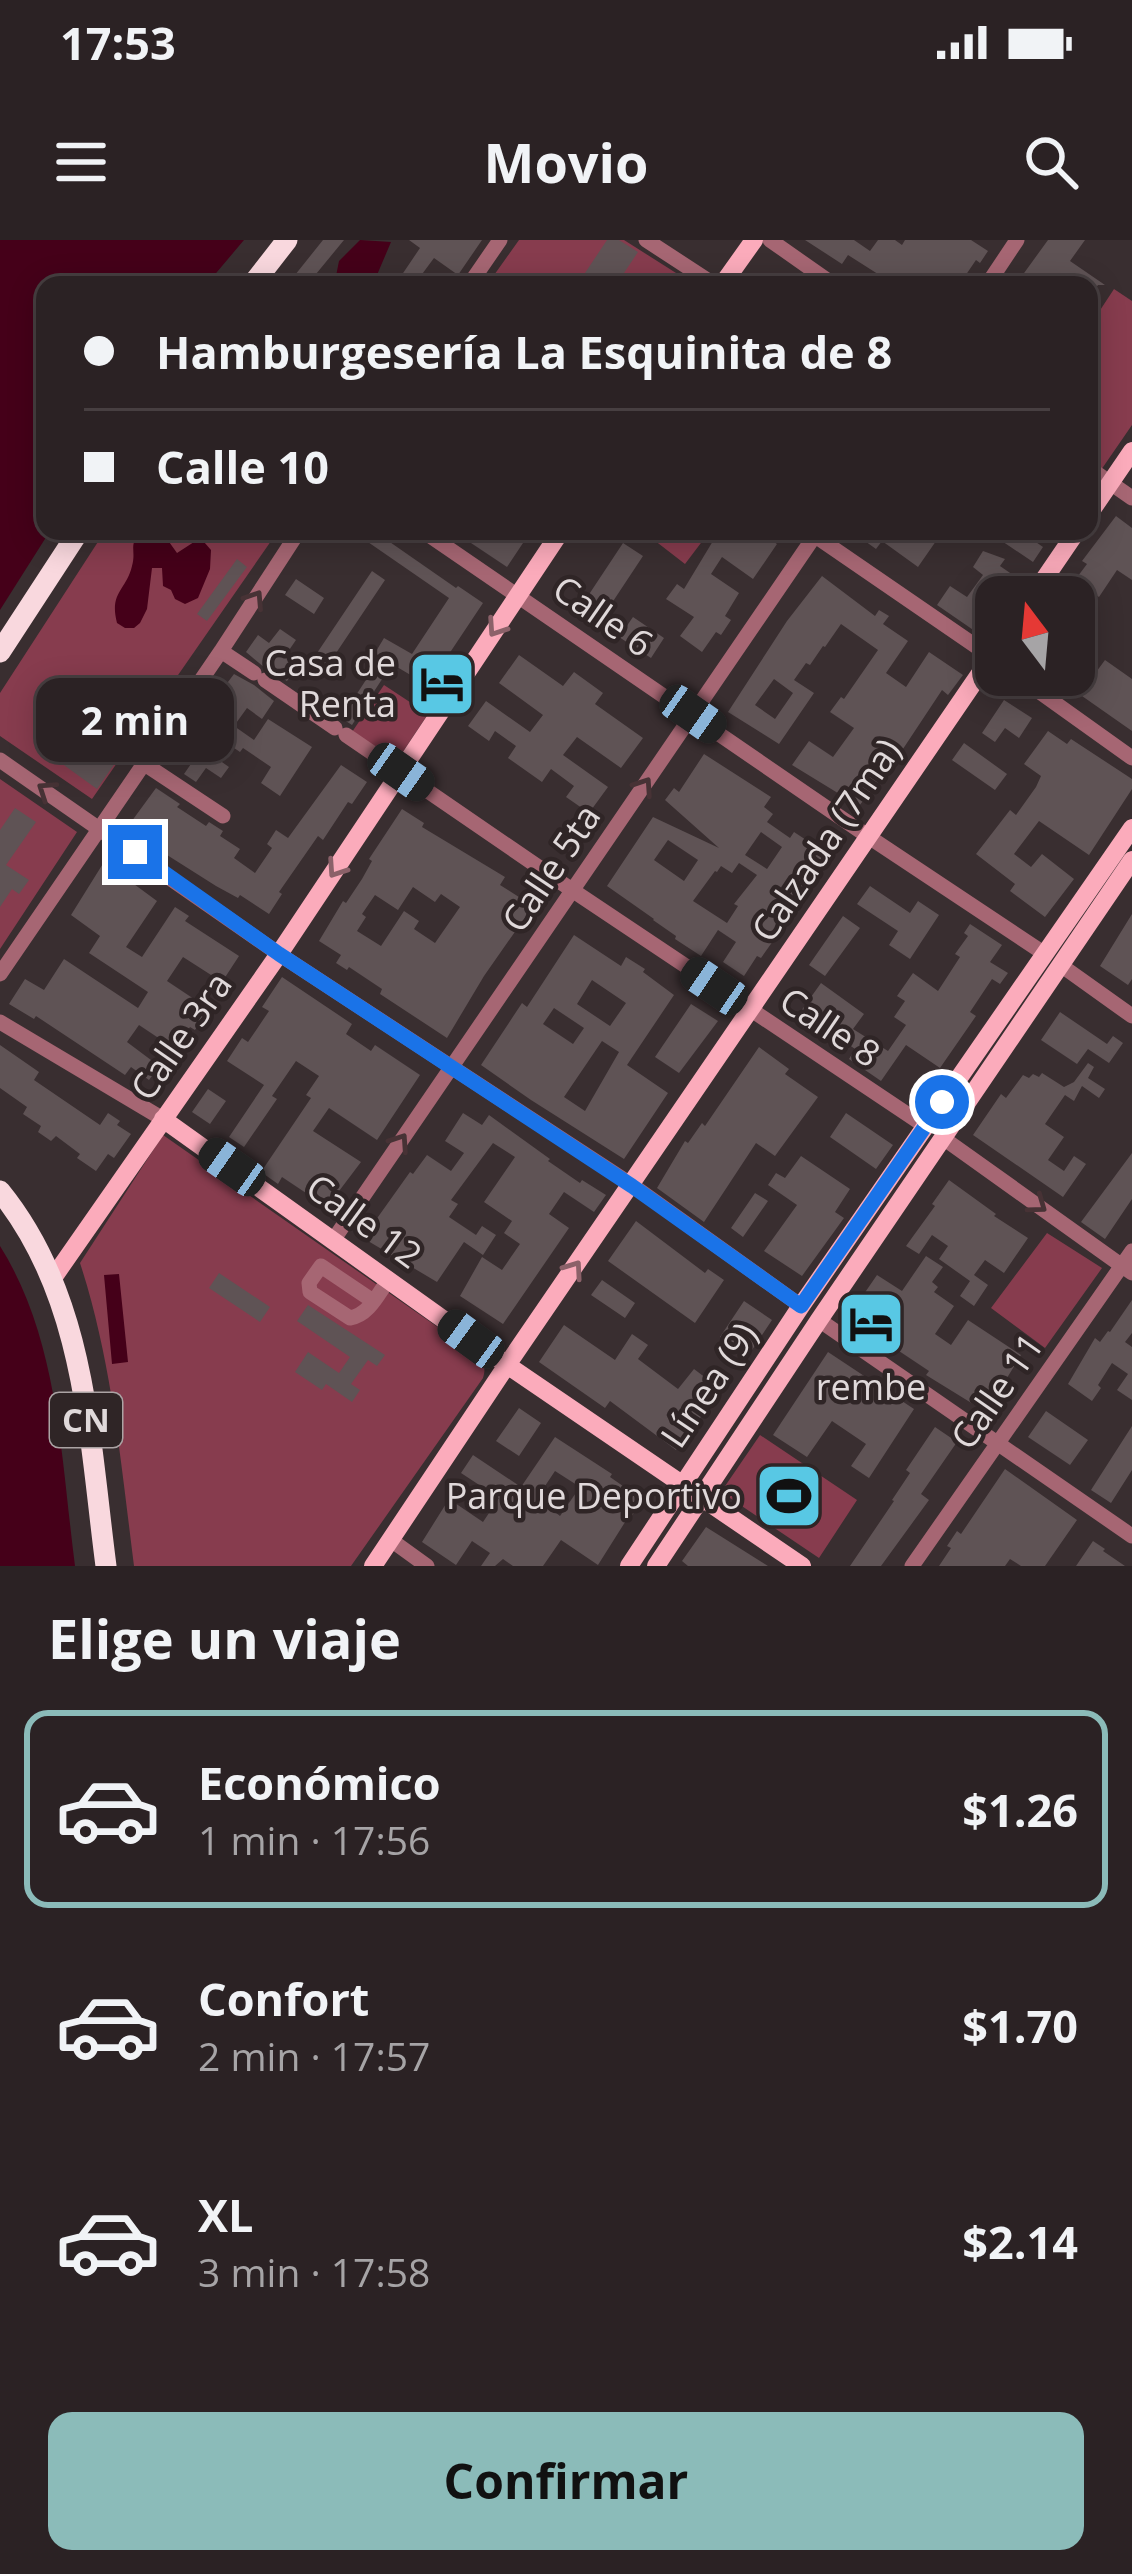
<!DOCTYPE html>
<html lang="es">
<meta charset="utf-8">
<style>
:root{--surface:#2b2224;--page:#372f31;--text:#f1f3f6;--muted:#a6a4a6;--line:#473f41;--accent:#8bbbb9}
body{margin:0;font-family:"Open Sans",sans-serif;background:var(--page);color:var(--text);height:100vh;display:flex;flex-direction:column;font-size:45px;white-space:nowrap}
*{box-sizing:border-box;margin:0}
p{font-size:39px;color:var(--muted)}
.icon{flex:none;width:66px;height:66px;fill:none;stroke:currentColor;stroke-width:2;stroke-linecap:round;stroke-linejoin:round}
.map{position:relative;height:1326px;overflow:hidden}
.panel{display:flex;flex-direction:column;background:var(--surface);flex:1}
.panel>*{flex:none}
.hud{position:absolute;left:36px;top:36px;width:1062px;height:264px;border-radius:24px;box-shadow:0 6px 30px #0003,0 0 0 3px var(--line);display:grid;align-content:center;height:264px;padding:0 48px;background:var(--surface)}
.needle{width:78px;rotate:344deg}
.controls{position:absolute;left:975px;top:336px;display:grid;gap:24px}
.controls a{display:grid;place-items:center;width:120px;height:120px;border-radius:24px;background:var(--surface);box-shadow:0 6px 30px #0003,0 0 0 3px var(--line);font-size:60px}
.end{position:absolute;width:54px;height:54px;margin:-27px;border:15px solid #1a73e8;background:#fff;box-shadow:0 0 0 6px #fff}
.from{border-radius:50%}
.bubble{position:absolute;height:84px;border-radius:24px;background:var(--surface);box-shadow:0 6px 30px #0003,0 0 0 3px var(--line);font-size:39px;font-weight:700;line-height:84px;text-align:center}
.car{position:absolute;width:36px;height:72px;margin:-36px -18px;border-radius:15px;box-shadow:0 0 9px 3px #0007;background:linear-gradient(#222 24%,#8ab4d8 0 40%,#222 0 76%,#8ab4d8 0 86%,#222 0)}
.hud b{display:flex;align-items:center;gap:42px;height:114px;font-size:45px}
.hud b+b{border-top:3px solid var(--line)}
.hud i{width:30px;height:30px;background:var(--text)}
ul{padding:0;list-style:none}
li{display:flex;align-items:center;gap:36px;height:198px;margin:0 24px 18px;padding:0 24px;border:6px solid transparent;border-radius:24px}
li div{flex:1}
li b{display:block;font-size:45px}
li em{font-style:normal;font-weight:700}
li.current{border-color:var(--accent)}
li>.icon{width:108px;height:108px;stroke-width:1.5}
h2{padding:0 48px;font-size:54px;line-height:144px}
.primary-button{display:flex;gap:24px;margin-top:auto;padding:24px 48px}
.primary-button a{flex:1;height:138px;border-radius:24px;background:var(--accent);color:#111;font-size:48px;font-weight:700;line-height:138px;text-align:center}
.status{display:flex;justify-content:space-between;align-items:center;height:84px;padding:0 60px;background:var(--surface);direction:ltr}
.status svg{height:33px;fill:currentColor}
header{display:flex;justify-content:space-between;align-items:center;height:156px;padding:0 48px;background:var(--surface);font-size:54px;font-weight:700}
.map>svg:first-child{display:block}
.green{fill:#873c4e}
.water{fill:#450019}
.building{fill:#5f5355;fill-rule:evenodd}
.lines{fill:none;stroke-linecap:round;stroke-linejoin:round}
.minor{stroke:#a66673;stroke-width:15}
.major{stroke:#fbabbb;stroke-width:18}
.highway{stroke:#f9d8de;stroke-width:21}
.oneway{stroke:#473235}
.oneway2{stroke:#8b6169}
.route{stroke:#1a73e8;stroke-width:15}
.labels{text-anchor:middle;stroke-width:9;stroke-linejoin:round;paint-order:stroke}
.shield{fill:#2f2526;stroke:#aba3a4;stroke-width:3}
.shield-label{font-size:33px;font-weight:bold;fill:#e0d9da}
.street-label{font-size:36px;fill:#e0d9da;stroke:#2f2526}
.poi-label{font-size:36px;fill:#e0d9da;stroke:#2f2526;text-anchor:end}
</style>
<div class="status"><b>17:53</b><svg viewBox="0 0 49 12"><path d="M0 12V9h3v3zM5 12V6h3v6zM10 12V3h3v9zM15 12V0h3v12zM26 1h20v11H26zM47 4h2v5h-2z"/></svg></div>
<header><svg class="icon" aria-label="menu" viewBox="0 0 24 24"><path d="M4 6h16M4 12h16M4 18h16"/></svg>Movio<svg class="icon" aria-label="search" viewBox="0 0 24 24"><circle cx="10" cy="10" r="6"/><path d="M15 15l6 6"/></svg></header>
<div class="map">
<svg width="1132" height="1326" viewBox="0 0 1132 1326">
<rect width="100%" height="100%" fill="#392e30"/>
<path class="green" d="M519,0H624L695,45H487Z
M1114,49L1132,61V185L1101,230L1089,222V87Z
M105,291H278L92,559L0,496V453Z
M660,291H710L685,324L654,300Z
M384,445L428,474L396,522L352,492Z
M0,539L77,592L0,709Z
M163,895L479,1116C484,1124 486,1129 483,1138L351,1326H134C121,1224 112,1121 80,1023Z
M1047,993L1102,1028L1045,1108L991,1068Z
M760,1195L857,1260L819,1318L721,1252Z"/>
<path class="water" d="M0,0H244L206,45H45V291H50L0,370Z
M360,0L391,2L374,42C361,50 348,43 336,36L339,21Z
M145,291L162,292L177,313L194,302H204L211,310L210,329L198,358L185,364L175,359L171,350L163,346L162,328H152L147,369L140,383L134,388H125L117,383C109,352 126,351 132,326C137,309 126,303 145,291Z
M0,1006C59,1100 61,1219 75,1326H0Z
M119,1034L128,1122L112,1124L104,1035Z"/>
<path class="building" d="M323,0H344L307,45H287Z
M409,0H482L458,35L434,18L414,45H395L420,8Z
M607,0H619L638,12L616,45H577Z
M805,0H854L870,11L878,0H895L902,5L905,0H971L988,11L980,23L976,20L959,45H875L881,36L848,15L842,24Z
M1048,0H1085L1070,21L1105,45H1098L1089,58V45H1027L1019,40Z
M1116,276L1132,288V340L1117,330L1099,357L1075,340L1087,324L1082,321Z
M352,291H374L456,348L458,346L483,363L445,420L440,417L424,443L392,424L352,485L341,478L381,417L375,413L384,398L412,414L449,358Z
M453,291H531L507,327Z
M719,291H758L777,304L753,339L722,317L711,334L739,353L725,376L731,380L721,395L716,392L702,412L680,396L694,377L666,359L677,344L684,349Z
M851,291H943L918,327L882,301L876,309Z
M987,291H1020L1043,307L1033,322Z
M623,303L643,316L596,387L576,374Z
M983,311L1005,319L1000,326L1013,335L1008,341L1015,346L1007,357H996V377L982,396L937,365L950,346L967,357L983,335L973,327Z
M237,319L247,327L207,381L197,374Z
M372,331L385,340L324,431L311,422Z
M822,336L875,376L879,370L889,376L883,384L908,401L886,433L906,447L929,412L963,435L948,455L942,450L897,518L859,566L792,525L809,501L833,517L854,488L830,472L841,457L844,459L878,410L841,384L825,407L823,406L810,425L806,423L794,440L814,453L779,504L728,472L787,381ZM774,439L793,453L775,479L755,465Z
M296,339L324,358L314,374L285,355Z
M633,377L664,398L651,418L619,397Z
M280,389L296,400L285,416L298,425L287,441L265,428L246,412L258,395L269,403Z
M519,415L563,446L574,432L603,453L595,464L643,498L621,528L577,497L563,515L608,547L589,573L566,557L574,546L551,529L542,542L508,518L516,506L495,491L489,501L468,486L486,461L530,492L543,475L499,443Z
M1105,420L1132,439V491L1052,435H1074V427L1091,439Z
M234,434L254,445L274,461L262,479L247,468L234,486L254,500L268,479L312,507L280,556L261,543L271,527L243,508L240,512L197,483Z
M146,444L162,456L97,549L61,523L103,461L125,473Z
M1004,460L1032,478L1019,498L1005,488L995,502L982,493Z
M1048,491L1067,504L1071,499L1132,539V549L1089,615L1039,581L1014,614L1031,627L1042,614L1074,639L1045,677L1010,651L1015,644L976,614L1010,570L1016,575L1036,547L1041,536L1024,524Z
M189,499L229,527L221,538L206,528L196,542L184,534L193,521L180,512Z
M964,503L1007,534L995,550L952,520Z
M704,514L771,557L764,567L773,574L767,582L790,598L794,592L829,615L771,700L773,701L761,718L757,716L744,736L723,722L736,702L718,690L701,716L675,699L676,696L653,680L654,679L607,646L653,577L719,608L665,560L674,548L679,552ZM761,592L782,607L767,629L745,615ZM668,600L698,620L684,641L654,620ZM739,623L757,635L734,664L738,666L727,683L693,661L715,631L717,632L721,626L732,633Z
M341,525L367,542L352,564L348,562L323,600L318,596L279,652L282,654L269,674L240,655L238,658L216,646L126,589L156,548L180,564L177,567L206,586L209,582L223,591L220,596L240,609L234,618L255,633L272,608L267,604L276,590L288,598Z
M15,568L36,582L6,625L29,640L19,654L12,649L0,667V590Z
M402,569L424,583L422,587L505,637L500,645L533,666L484,736L447,798L380,754L382,749L349,727L347,730L336,723L341,715L319,701L343,661L346,663L362,639L372,621L369,619ZM413,647L435,662L441,654L460,667L435,703L414,689L419,681L404,671L381,706L357,691L366,677L362,674L375,655L398,670Z
M104,622L157,661L126,707L142,717L175,667L189,676L185,681L239,716L222,742L183,717L167,741L209,769L195,790L190,787L175,809L139,785L127,802L159,826L149,840L131,827L125,835L36,776L34,779L9,764L25,739L44,750L64,719L138,768L148,752L89,713L100,696L71,675Z
M870,646L910,673L918,661L939,675L910,719L889,705L898,691L857,664Z
M1132,674V739L1128,745L1100,726Z
M843,676L860,688L825,736L809,725Z
M970,684L1002,705L990,722L1008,733L1000,744L992,739L970,772L976,776L940,828L906,805L881,841L849,819L855,809L801,771L821,743L864,774L853,789L888,811L906,785L894,777L905,761L897,756L913,733L938,751L960,717L955,714L968,696L964,693Z
M574,695L621,726L626,717L645,729L643,732L674,755L627,825L668,853L624,919L531,860L481,825L522,763L527,767ZM592,740L626,763L610,786L577,764ZM554,768L584,788L573,804L543,784ZM602,801L619,812L585,871L564,857Z
M282,737L352,784L346,794L371,811L375,805L420,835L377,900L329,868L313,891L361,922L327,967L282,937L278,944L261,932L311,858L306,855L319,836L296,821L272,856L277,859L244,907L229,897L264,845L227,821L242,798L248,802L269,771L262,767Z
M691,764L718,781L679,833L655,817Z
M1060,772L1107,804L1113,796L1123,803L1109,823L1088,809L1077,824L1041,800Z
M0,805L39,832L34,840L100,885L108,873L120,881L117,885L131,894L114,918L108,914L96,931L77,918L80,914L56,896L51,901L38,892L41,886L23,874L27,867L0,848Z
M759,807L789,829L785,834L818,857L775,916L756,903L704,982L657,948L685,901L688,903L702,883L705,886Z
M1088,823L1094,827L1088,838L1105,849L1099,858L1082,846L1074,861L1065,855L1045,884L1064,897L1048,920L1064,931L1074,916L1086,924L1063,957L973,895L1001,854L1006,858L1023,835L1029,838L1033,834L1039,837L1042,833L1064,847L1074,842Z
M208,849L226,861L210,884L192,872Z
M463,873L482,885L489,875L550,919L548,921L580,943L582,940L606,955L594,972L564,952L549,974L569,988L503,1084L460,1056L482,1017L502,1030L520,1004L504,993L512,981L484,962L515,917L493,903L451,960L458,964L449,977L476,995L482,986L496,995L483,1015L464,1002L437,1042L363,998L410,932L413,934L427,915L451,931L464,913L445,901Z
M846,873L893,905L876,929L830,897Z
M1132,913V959L1105,999L1081,982Z
M801,916L850,949L835,972L844,978L802,1036L764,1011L797,965L768,945L776,933L785,938Z
M949,940L996,974L994,976L1028,998L1004,1033L985,1020L974,1035L988,1045L974,1066L960,1056L970,1041L939,1019L948,1006L932,995L919,1014L906,1006L935,966L932,964Z
M755,953L768,961L743,997L731,988Z
M636,981L705,1033L708,1029L724,1040L695,1083L608,1021Z
M926,1016L943,1027L932,1042L938,1047L934,1052L954,1066L935,1094L951,1105L968,1080L1021,1115L986,1172L926,1135L929,1131L848,1077L877,1035L902,1051Z
M219,1033L270,1067L260,1082L209,1048Z
M602,1040L635,1063L625,1078L591,1055Z
M1132,1060V1093L1125,1102L1132,1107V1160L1117,1150L1128,1134L1112,1123L1098,1145L1101,1148L1092,1161L1068,1144L1095,1098L1100,1102L1108,1091L1110,1092Z
M744,1061L772,1080L748,1116L720,1097Z
M308,1065L385,1115L377,1126L368,1120L351,1144L360,1150L352,1162L326,1144L322,1150L295,1132L308,1112L339,1133L350,1117L297,1081Z
M564,1085L615,1120L632,1094L648,1105L638,1119L678,1149L694,1129L719,1148L703,1168L706,1170L676,1210L610,1161L605,1168L539,1122Z
M828,1112L914,1169L869,1238L851,1226L866,1204L832,1181L807,1217L773,1195Z
M519,1168L541,1183L519,1216L496,1201Z
M1046,1171L1088,1200L1070,1225L1028,1197Z
M1132,1186V1230L1111,1263L1091,1250Z
M935,1187L957,1202L921,1254L929,1260L881,1326H850L894,1261L892,1260L910,1233L906,1230Z
M555,1197L612,1234L610,1237L643,1260L629,1280L627,1279L598,1325L561,1300L543,1326H513L503,1319L495,1326H481L490,1313L472,1301L456,1325L422,1302L449,1259L483,1282L499,1258L461,1233L473,1215L521,1247ZM555,1231L580,1247L560,1276L537,1258Z
M1005,1229L1077,1280L1045,1326H1021L1010,1319L1005,1326H939L951,1308L947,1306L957,1291L961,1294Z
M706,1287L768,1326H688L682,1321Z
M1093,1301L1105,1309L1103,1311L1125,1326H1076Z"/>
<g class="lines">
<path class="minor" d="M646,0L715,45
M770,0L834,45
M469,45L500,0
M987,45L1017,0
M1089,228L1132,258
M423,291L869,597L1045,714
M811,293L996,420
M221,411L254,433
M1016,435L1132,518
M265,440L335,488
M346,495L572,650L925,886
M0,520L279,714L632,945L801,1066
M143,523L223,576
M1062,726L1132,776
M0,734L221,411L299,291
M0,782L163,879
M943,898L1132,1033
M334,999L818,291
M373,1061L321,1026L309,1043L310,1052L350,1078C369,1075 378,1054 389,1039
M819,1080L1132,1296
M391,1300L427,1326
M912,1326L1132,1011"/>
<path class="major" d="M722,45L754,0
M1089,274L1132,211
M1032,357L1077,291
M163,879L507,1125L802,1326
M53,1038L279,714L561,291
M373,1326L507,1125L996,410
M629,1326L801,1066L1132,588
M656,1326L819,1080L1132,620"/>
<path class="highway" d="M252,45L287,0
M0,412L79,291
M0,951C86,1057 89,1197 106,1326"/>
</g>
<defs><path id="oneway-chevron" d="M-2-3.5L2.5 0L-2 3.5" fill="none" stroke-width="1.6" stroke-linecap="round" stroke-linejoin="round" transform="scale(3)"/></defs>
<g class="oneway">
<use href="#oneway-chevron" transform="translate(255 359) rotate(-57)"/>
<use href="#oneway-chevron" transform="translate(644 546) rotate(-56)"/>
<use href="#oneway-chevron" transform="translate(46 550) rotate(-146)"/>
<use href="#oneway-chevron" transform="translate(400 902) rotate(-56)"/>
<use href="#oneway-chevron" transform="translate(1038 965) rotate(36)"/>
</g>
<g class="oneway2">
<use href="#oneway-chevron" transform="translate(496 388) rotate(124)"/>
<use href="#oneway-chevron" transform="translate(336 629) rotate(124)"/>
<use href="#oneway-chevron" transform="translate(574 1029) rotate(-55)"/>
</g>
<g class="lines">
<path class="route" d="M135,612L279,714L632,946L801,1066L942,862"/>
</g>
<defs>
<symbol id="hotel-square" viewBox="-11 -11 22 22"><rect x="-9" y="-9" width="18" height="18" rx="4" fill="#58c8e4" stroke="#2f2526"/><path d="M-6-4.5h1.5V1H6V5H4.5V3h-9V5H-6ZM-4 0a1.8 1.8 0 1 1 3.6 0ZM.5 0V-2.5h3Q6-2.5 6 0Z" fill="#111"/></symbol>
<symbol id="stadium-square" viewBox="-11 -11 22 22"><rect x="-9" y="-9" width="18" height="18" rx="4" fill="#58c8e4" stroke="#2f2526"/><path d="M0-5a6.5 5 0 1 0 0 10a6.5 5 0 1 0 0-10ZM-3.5-1.8h7v3.6h-7Z" fill="#111"/></symbol>
</defs>
<g fill-rule="evenodd">
<use href="#hotel-square" x="404" y="406" width="76" height="76"/>
<use href="#hotel-square" x="833" y="1046" width="76" height="76"/>
<use href="#stadium-square" x="751" y="1218" width="76" height="76"/>
</g>
<g class="labels">
<rect class="shield" x="50" y="1153" width="72" height="54" rx="9"/>
<g class="shield-label">
<text x="86" y="1192">CN</text>
</g>
<g class="street-label">
<text transform="translate(603 376) rotate(35)" y="13">Calle 6</text>
<text transform="translate(826 600) rotate(-56)" y="13">Calzada (7ma)</text>
<text transform="translate(551 628) rotate(-56)" y="13">Calle 5ta</text>
<text transform="translate(830 787) rotate(34)" y="13">Calle 8</text>
<text transform="translate(181 796) rotate(-55)" y="13">Calle 3ra</text>
<text transform="translate(364 981) rotate(36)" y="13">Calle 12</text>
<text transform="translate(709 1145) rotate(-56)" y="13">Línea (9)</text>
<text transform="translate(997 1151) rotate(-55)" y="13">Calle 11</text>
</g>
<g class="poi-label">
<text x="396" y="436">Casa de<tspan x="396" dy="41">Renta</tspan></text>
<text x="871" y="1160" text-anchor="middle">rembe</text>
<text x="742" y="1269">Parque Deportivo</text>
</g>
</g>
</svg>
<div class="controls">
<a><svg class="needle" viewBox="-14 -14 28 28"><path d="M0-13l5 13h-10z" fill="#e53935"/><path d="M0 13l5-13h-10z" fill="#a6a4a6"/></svg></a>
</div>
<i class="end from" style="left:942px;top:862px"></i>
<i class="end" style="left:135px;top:612px"></i>
<div class="bubble" style="left:36px;top:438px;width:198px">2 min</div>
<i class="car" style="left:693px;top:474px;rotate:125deg"></i>
<i class="car" style="left:401px;top:532px;rotate:125deg"></i>
<i class="car" style="left:714px;top:746px;rotate:304deg"></i>
<i class="car" style="left:232px;top:927px;rotate:305deg"></i>
<i class="car" style="left:471px;top:1099px;rotate:306deg"></i>
<div class="hud">
<b><i class="from"></i>Hamburgesería La Esquinita de 8</b>
<b><i></i>Calle 10</b>
</div>
</div>
<section class="panel">
<h2>Elige un viaje</h2>
<ul>
<li class="current"><svg class="icon" aria-label="car" viewBox="0 0 24 24"><path d="M5 17H2v-5l4-1 3-4h7l3 4 3 1v5h-3M9 17h6M6 11h13"/><circle cx="7" cy="17" r="2"/><circle cx="17" cy="17" r="2"/></svg><div><b>Económico</b><p>1 min · 17:56</p></div><em>$1.26</em></li>
<li><svg class="icon" aria-label="car" viewBox="0 0 24 24"><path d="M5 17H2v-5l4-1 3-4h7l3 4 3 1v5h-3M9 17h6M6 11h13"/><circle cx="7" cy="17" r="2"/><circle cx="17" cy="17" r="2"/></svg><div><b>Confort</b><p>2 min · 17:57</p></div><em>$1.70</em></li>
<li><svg class="icon" aria-label="car" viewBox="0 0 24 24"><path d="M5 17H2v-5l4-1 3-4h7l3 4 3 1v5h-3M9 17h6M6 11h13"/><circle cx="7" cy="17" r="2"/><circle cx="17" cy="17" r="2"/></svg><div><b>XL</b><p>3 min · 17:58</p></div><em>$2.14</em></li>
</ul>
<div class="primary-button"><a>Confirmar</a></div>
</section>
